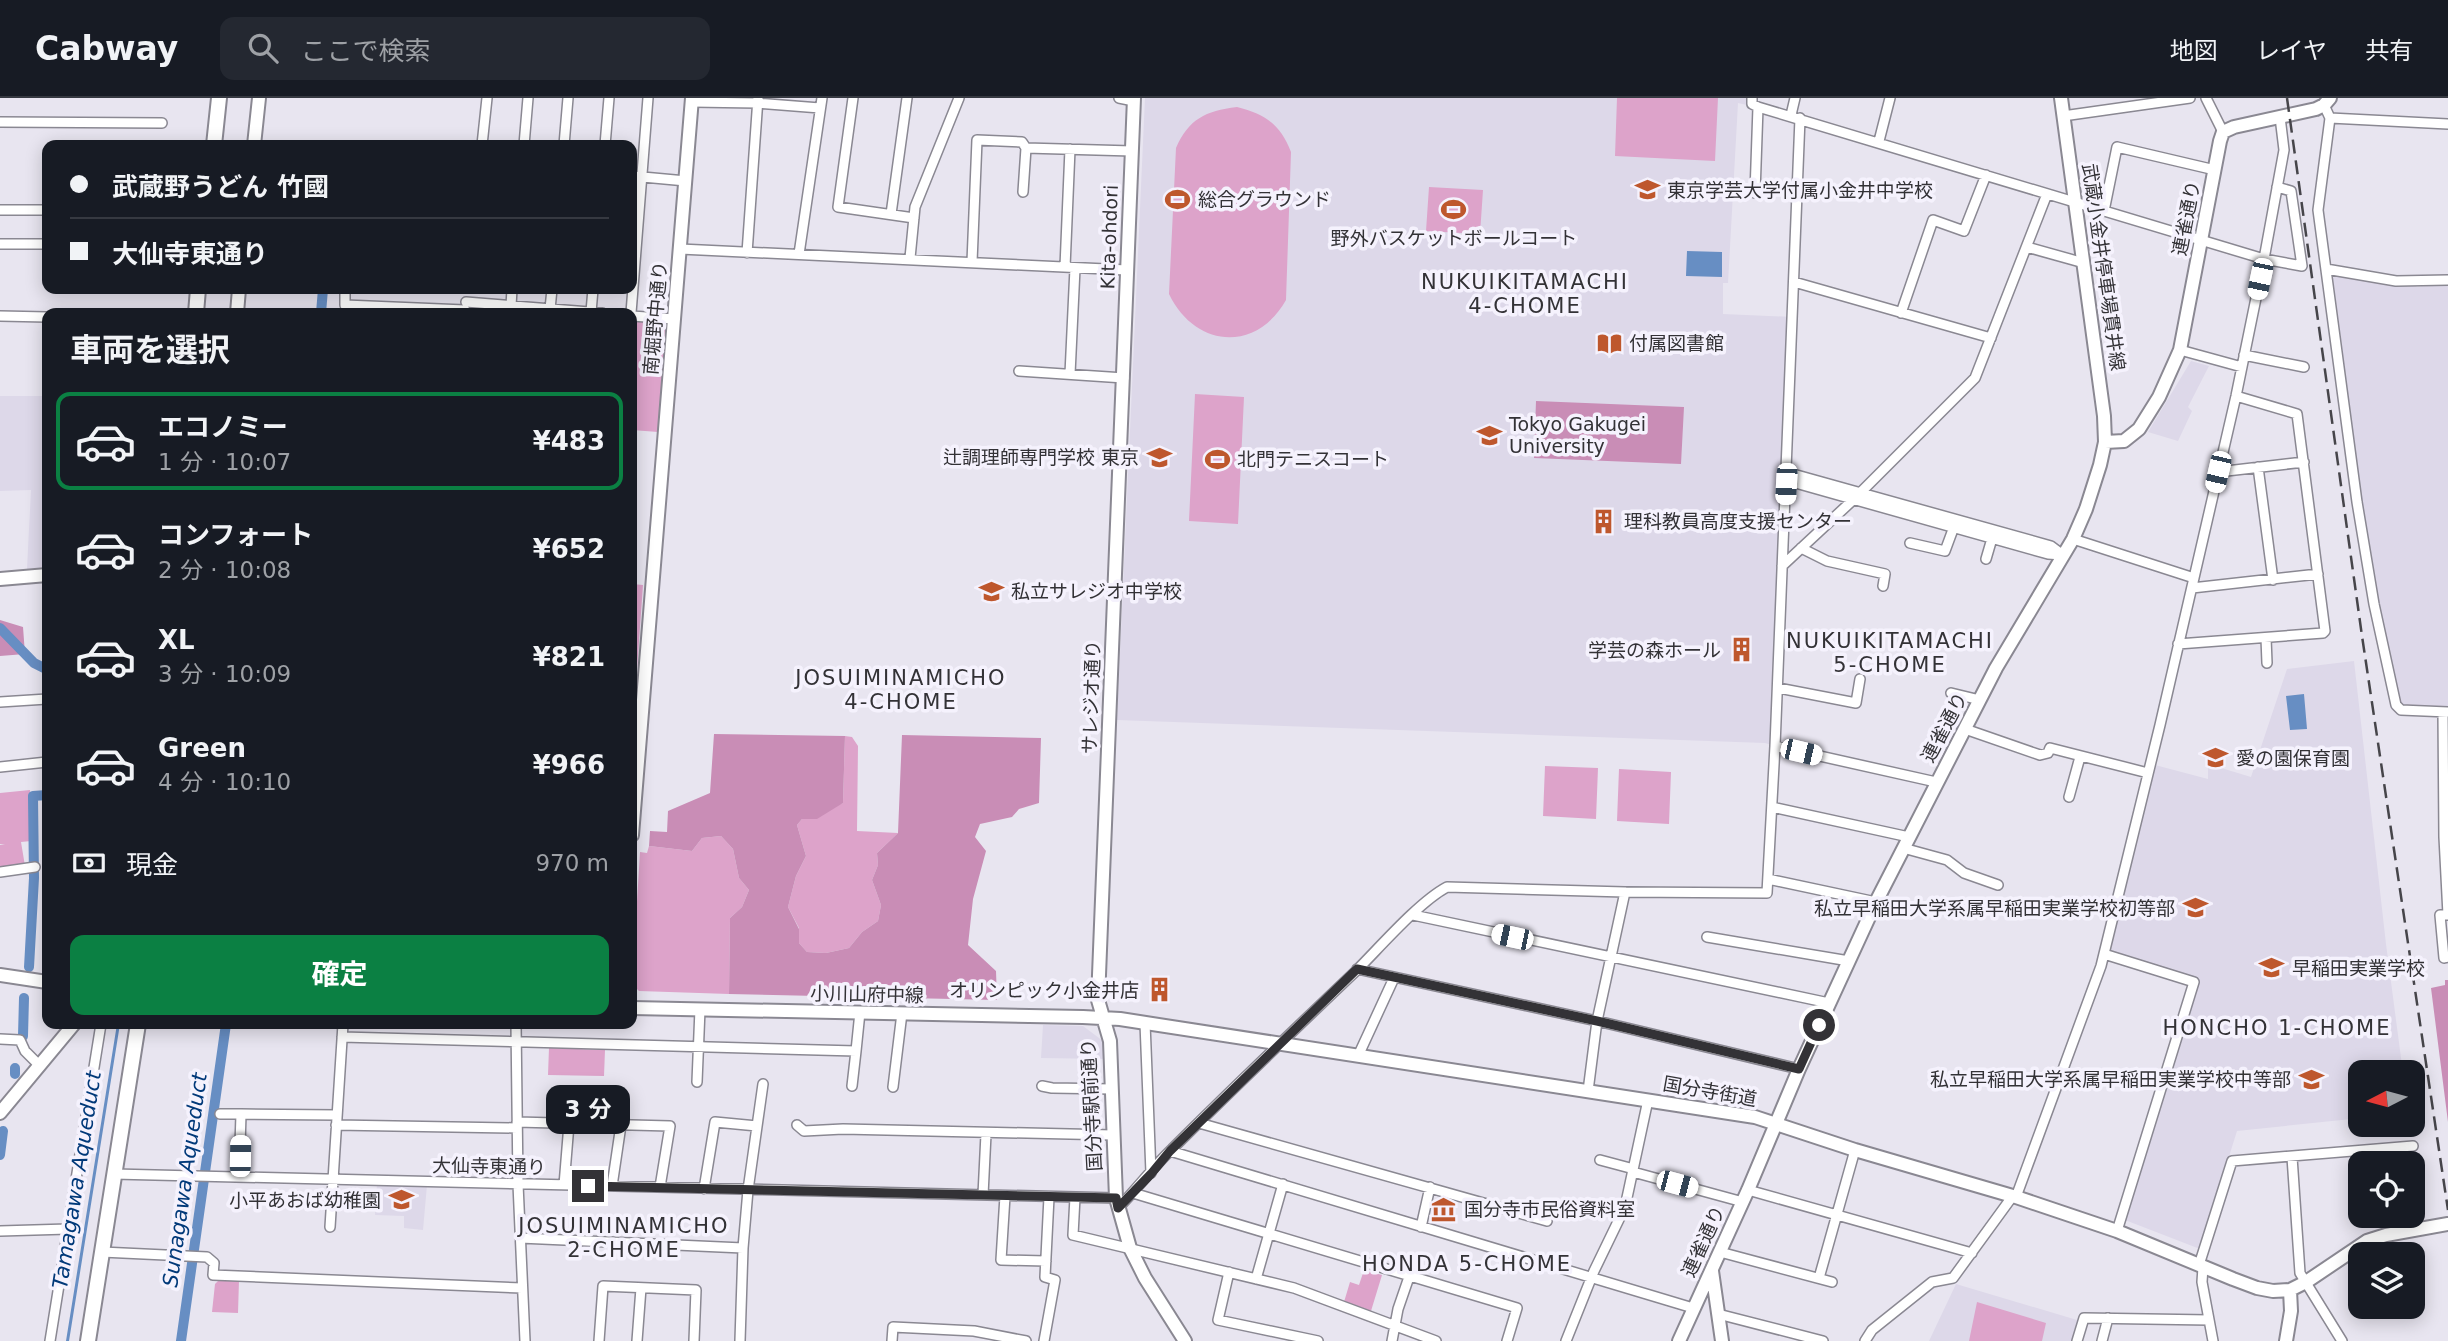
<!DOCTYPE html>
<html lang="ja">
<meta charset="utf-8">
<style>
:root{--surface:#171b24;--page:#242831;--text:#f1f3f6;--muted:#9ea1a6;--line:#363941;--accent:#0b8043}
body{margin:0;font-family:"DejaVu Sans","Noto Sans JP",sans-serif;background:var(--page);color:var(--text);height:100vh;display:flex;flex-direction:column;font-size:26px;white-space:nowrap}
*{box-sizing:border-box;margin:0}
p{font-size:23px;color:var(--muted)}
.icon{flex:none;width:38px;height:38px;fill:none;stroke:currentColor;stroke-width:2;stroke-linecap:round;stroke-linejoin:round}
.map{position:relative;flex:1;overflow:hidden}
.panel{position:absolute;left:42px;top:210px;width:595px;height:721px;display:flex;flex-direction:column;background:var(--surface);border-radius:14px;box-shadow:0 4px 18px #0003}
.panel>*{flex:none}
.hud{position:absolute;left:42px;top:42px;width:595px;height:154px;border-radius:14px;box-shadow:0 4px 18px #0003;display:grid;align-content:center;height:154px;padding:0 28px;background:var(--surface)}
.needle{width:46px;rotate:264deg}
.fabs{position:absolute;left:2348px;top:962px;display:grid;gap:14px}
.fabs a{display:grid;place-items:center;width:77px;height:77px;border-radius:14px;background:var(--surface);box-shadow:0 4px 18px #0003;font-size:35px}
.end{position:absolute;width:32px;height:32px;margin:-16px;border:9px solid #333236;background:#fff;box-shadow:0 0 0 4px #fff}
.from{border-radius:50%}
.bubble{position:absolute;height:49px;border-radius:14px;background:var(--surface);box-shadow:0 4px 18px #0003;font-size:23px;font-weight:700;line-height:49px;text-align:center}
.car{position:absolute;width:21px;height:42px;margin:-21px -10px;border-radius:9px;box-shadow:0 0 5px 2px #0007;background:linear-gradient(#fff 24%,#345 0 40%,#fff 0 76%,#345 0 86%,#fff 0)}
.hud b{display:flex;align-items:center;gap:24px;height:66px;font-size:26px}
.hud b+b{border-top:2px solid var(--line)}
.hud i{width:18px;height:18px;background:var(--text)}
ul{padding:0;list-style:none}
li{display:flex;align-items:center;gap:21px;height:98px;margin:0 14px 10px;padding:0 14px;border:4px solid transparent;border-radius:14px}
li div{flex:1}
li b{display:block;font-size:26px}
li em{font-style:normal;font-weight:700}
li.selected{border-color:var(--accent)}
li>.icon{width:63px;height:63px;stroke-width:1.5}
h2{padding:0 28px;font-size:32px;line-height:84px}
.pay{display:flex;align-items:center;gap:18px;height:77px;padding:0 28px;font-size:26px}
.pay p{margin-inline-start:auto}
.cta{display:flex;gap:14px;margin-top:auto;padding:14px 28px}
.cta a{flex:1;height:80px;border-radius:14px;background:var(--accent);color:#fff;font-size:28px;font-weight:700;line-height:80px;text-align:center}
header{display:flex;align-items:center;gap:42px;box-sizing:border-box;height:98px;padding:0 35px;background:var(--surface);border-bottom:2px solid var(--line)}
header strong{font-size:33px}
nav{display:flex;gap:38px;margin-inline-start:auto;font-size:24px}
.search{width:490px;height:63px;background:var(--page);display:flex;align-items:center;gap:18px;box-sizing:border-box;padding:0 24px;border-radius:14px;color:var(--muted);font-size:26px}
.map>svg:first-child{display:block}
.built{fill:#ddd8e9}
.green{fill:#dda3ca}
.forest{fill:#c98db6}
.water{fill:#678ec3}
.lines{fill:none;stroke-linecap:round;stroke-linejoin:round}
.canal{stroke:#678ec3;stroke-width:10}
.street-casing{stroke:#8a8892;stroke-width:12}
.secondary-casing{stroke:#8a8892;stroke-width:16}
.primary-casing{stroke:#8a8892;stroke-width:18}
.street{stroke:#fff;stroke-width:9}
.secondary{stroke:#fff;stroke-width:12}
.primary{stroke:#fff;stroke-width:14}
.rail{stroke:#46454a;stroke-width:2.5;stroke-dasharray:14 7;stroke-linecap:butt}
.route{stroke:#333236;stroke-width:9}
.labels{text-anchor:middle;stroke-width:7;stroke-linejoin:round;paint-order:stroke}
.poi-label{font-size:19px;fill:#333236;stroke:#f5f2fd;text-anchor:start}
.street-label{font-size:19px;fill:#333236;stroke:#f5f2fd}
.neighbourhood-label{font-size:21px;letter-spacing:2px;fill:#333236;stroke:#f5f2fd}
.water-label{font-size:21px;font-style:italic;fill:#013979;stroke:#f5f2fd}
</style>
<header>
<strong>Cabway</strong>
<div class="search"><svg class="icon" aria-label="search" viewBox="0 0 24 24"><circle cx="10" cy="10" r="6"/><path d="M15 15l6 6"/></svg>ここで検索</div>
<nav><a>地図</a><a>レイヤ</a><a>共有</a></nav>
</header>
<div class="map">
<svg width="2448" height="1243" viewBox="0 0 2448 1243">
<rect width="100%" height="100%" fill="#e8e5f0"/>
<path class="built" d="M1145,0H1748L1747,7L1738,5L1728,185H1723V216L1793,219L1775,648L1765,645L1117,622Z
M2338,177L2396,187H2414L2417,189L2448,186V611H2406L2400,606L2379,504L2362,402L2333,180Z
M2191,263L2209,268L2188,309L2192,313L2178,343L2148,334Z
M47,278V469L27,471L31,392L0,393V298H46Z
M2354,563L2386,846L2403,975H2361V1020L2237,1033L2200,1151L2125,1122L2197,883L2113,857L2111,851L2155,667L2208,681V666L2251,679L2287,571Z
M1043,927L1083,928L1103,943L1105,961L1041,960Z
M377,1086L427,1087L423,1132L404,1130V1118L375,1117Z
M1956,1186L2077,1222L2072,1243H1929Z"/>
<path class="green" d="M1617,0H1718L1715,63L1615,58Z
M1237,9C1265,16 1280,26 1291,54L1286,202C1256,255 1195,250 1169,196L1176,50C1189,21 1205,13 1237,9Z
M1429,89L1483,92L1480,136L1426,133Z
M632,222L666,225L658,334L632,332Z
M1195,296L1244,299L1238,426L1189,423Z
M632,486L643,487L632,641Z
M845,638L852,639L858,648L857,733L898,735L877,755L878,767L872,782L881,807L878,823L862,834L849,850L826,855L807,854L799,845V830L788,809L796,778L806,758L797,727L802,721L843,705Z
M1545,668L1598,670L1596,721L1543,718Z
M1619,671L1671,674L1669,726L1617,723Z
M30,692L31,743L21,744L25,768L0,771V747L5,746H0V695Z
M721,738L733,751L739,780L749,792L742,809L730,820L729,896L639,893L632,886L640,754L647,755L649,748L692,753L702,740Z
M549,950L605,952L604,978L548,977Z
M1364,1172L1382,1177L1371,1213L1344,1204L1350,1184L1359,1187Z
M219,1182H239L238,1215L212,1214L215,1186Z
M1977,1204L2046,1225L2042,1243H1969Z"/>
<path class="forest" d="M1536,303L1684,309L1681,366L1534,360Z
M0,522L23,529L25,556L0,558Z
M714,636L845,638L843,705L817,721H802L797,727L806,758L796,778L788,809L799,831V845L807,854L826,855L849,850L862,834L878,823L881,807L872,782L878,767L877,755L898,735L902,637L1041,640L1039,705L1019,711L1012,719L980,726L975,739L986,753L973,801L968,847L996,873L997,902L729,896L730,820L742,809L749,792L739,780L733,751L721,738L702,740L692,753L649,748L650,733L667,734L668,713L710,695Z
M2445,882H2448V1024L2431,890L2445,887Z"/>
<path class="water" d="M1687,153L1722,154V179L1686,178Z
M2304,596L2307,631L2290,632L2286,598Z
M117,926H120L69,1243H66Z"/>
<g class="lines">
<path class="canal" d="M321,215L323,191
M0,530L34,565L46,571L47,574
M29,869L34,780L33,698L47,697
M23,938L24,900
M15,976V970
M0,1057L3,1033
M181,1243L226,926"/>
<defs>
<path id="street" d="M853,0L838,109L914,120
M1119,0L1134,3
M1752,0V6L1758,9L2264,161L2302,168L2291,93L2277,89
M2206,0L2223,34
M692,4L757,5L820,10
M2324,7L2330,20L2318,112L2357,404L2374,506L2396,607L2401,612L2448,614
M1791,17L1795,0
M2063,18L2190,0
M2330,20L2448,26
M0,24L162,25
M1879,43L1890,0
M482,47L487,0
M524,47L528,0
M564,47L568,0
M605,47L609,0
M632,78L686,83
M1023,94L1026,50
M1755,95L1758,9
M0,112H47
M2104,113L2117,49L2215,72
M891,116L907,0
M0,146H47
M2027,149L2084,165
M680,151L1127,172
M747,155L758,0
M799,156L822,0
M910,160L915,109L959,0
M972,164L977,42L1022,44L1026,50L1132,53
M1065,169L1070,51
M2326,171L2396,183L2448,182
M1794,184L1991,240
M345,191V207L465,212
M466,204L602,215
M511,208L512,191
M550,211L552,191
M591,214L593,191
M631,215L648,0
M1901,215L1933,122L1964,133L1986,77
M0,218L47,219
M632,218L674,221
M2180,252L2242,269
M2244,257L2304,269
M1019,273L1124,280
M1070,276L1075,170
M2258,369L2273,482
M2218,374L2304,364
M1786,379L1793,376L2051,448L2063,457
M1786,379L1792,384L2048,456L2062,457
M2073,441L2194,480
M1910,445L1945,453L1955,426
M1801,450L1827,463L1885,476L1883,488
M1986,461L1993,437
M1782,468L1854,401L1975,280L2047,96
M2192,490L2318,476
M2266,540L2267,565
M2178,546L2323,535L2325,533L2297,316L2236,298
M1778,590L1856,605L1860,581
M1951,595L1980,602
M0,604L47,601
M2443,614L2444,739L2448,817
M1965,631L2040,657L2048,655L2050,650L2148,675
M1775,648L1936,684
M0,669L47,664
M2069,699L2080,659
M1772,709L1909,739
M1903,750L1947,762L1964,775L1998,787
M0,774L35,769
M1768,781L1876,804
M1413,817L1829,905
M2447,817H2440L2444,860L2448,859
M1707,839L1849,863
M2104,856L2194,884L2117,1133
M1357,871L1597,923L1799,971
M1145,925L1151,1075
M516,926L518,1086L525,1243
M342,939L856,953L860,914
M0,941L20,942L25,953L40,968
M1358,958L1394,880
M697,984L700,911
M852,988L856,953
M1042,988L1052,990L1112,991
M893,989L902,915
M1588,993L1597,923L1625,794
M220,1016H241
M517,1024L670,1028L660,1089
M1199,1025L1547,1123
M336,1027L517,1030
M797,1027L804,1033L843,1031L1113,1037
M1170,1053L1693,1210
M2292,1059L2300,1175L2342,1243
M1600,1062L1630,1070L1633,1074L1743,1104
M114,1076L1116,1100
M239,1079L241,1016L337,1017
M564,1087L569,1026
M612,1088L621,1027
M704,1091L715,1024L757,1028
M1748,1092L1972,1155
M1133,1095L1517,1210L1507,1243
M983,1097L986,1036
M1005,1098L1001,1162L1046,1163
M1075,1099L1073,1137L1294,1190L1436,1243
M2016,1099L2101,868L2160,627L2236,298L2264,161L2284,52L2280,19
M1118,1110C1137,1091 1153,1069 1172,1051C1233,990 1295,931 1357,872C1381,848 1419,804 1447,789L1625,794L1767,795L1775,648L1800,20
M330,1129L343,926
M1421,1129L1430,1089
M0,1133L68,1131
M520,1140L743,1150
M102,1154L207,1159L214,1165L213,1177L522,1190
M1720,1154L1832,1184
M2199,1167L2232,1063L2413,1048
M2203,1169L2202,1184L2213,1243
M1229,1174L1218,1222L1318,1243
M1819,1180L1855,1052
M1256,1181L1283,1086
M1718,1216L1823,1243
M50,1243L101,926
M599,1243L603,1188L696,1192L694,1243
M637,1243L641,1190
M740,1243L743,1150L748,1092L763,986
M892,1243L893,1229L974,1233L1026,1243
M1044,1243L1055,1182L1045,1179L1049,1099
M1392,1243L1398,1211L1409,1179
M1566,1243L1594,1173L1625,1109L1648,1002
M1865,1243L1872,1232L1932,1184L1953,1180L2012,1099
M2077,1243L2084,1220L2209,1222
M2102,1243L2108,1220"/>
<path id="secondary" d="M1134,0L1098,902L1110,943L1116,1100L1130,1150L1145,1180L1185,1243
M254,47L259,0
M237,215L239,191
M2105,344L2124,343L2139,331L2159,299L2180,252L2220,43L2223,34L2234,29L2316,11L2324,7L2330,0
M0,481L47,477
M632,737L692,0
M0,877L47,884
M632,910L1083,919L1120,921L1755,1019L1855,1052L2016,1099L2117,1133L2233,1181L2257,1190L2273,1193L2290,1192L2306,1184L2367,1143L2386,1137L2448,1126
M0,1015L74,926
M1712,1173L1722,1243
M1679,1243L1748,1092L1799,971L1876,804L1996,570L2073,441L2086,411L2100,367L2105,344L2104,318L2061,0
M2286,1243L2291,1213L2290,1192"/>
<path id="primary" d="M214,47L219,0
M196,215L198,191
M88,1243L138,926"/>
</defs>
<use href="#street" class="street-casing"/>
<use href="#secondary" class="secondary-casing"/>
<use href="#primary" class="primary-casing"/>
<use href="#street" class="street"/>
<use href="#secondary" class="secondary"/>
<use href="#primary" class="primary"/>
<path class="rail" d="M2287,0L2362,538L2448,1112"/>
</g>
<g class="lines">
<path class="route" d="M588,1088L1116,1100L1118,1110L1151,1076L1170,1053L1357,871L1597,923L1799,971L1819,927"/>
</g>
<defs>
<symbol id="school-bare" viewBox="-9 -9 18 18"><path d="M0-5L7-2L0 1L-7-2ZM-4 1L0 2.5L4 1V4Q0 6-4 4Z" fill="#be572d" stroke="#f5f2fd" stroke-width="2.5" paint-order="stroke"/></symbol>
<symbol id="stadium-bare" viewBox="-9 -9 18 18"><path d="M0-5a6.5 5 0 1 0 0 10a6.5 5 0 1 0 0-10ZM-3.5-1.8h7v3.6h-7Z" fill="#be572d" stroke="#f5f2fd" stroke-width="2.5" paint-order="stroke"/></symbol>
<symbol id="library-bare" viewBox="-9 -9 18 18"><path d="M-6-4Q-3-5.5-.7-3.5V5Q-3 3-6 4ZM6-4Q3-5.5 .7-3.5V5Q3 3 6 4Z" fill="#be572d" stroke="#f5f2fd" stroke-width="2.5" paint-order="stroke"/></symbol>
<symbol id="university-bare" viewBox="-9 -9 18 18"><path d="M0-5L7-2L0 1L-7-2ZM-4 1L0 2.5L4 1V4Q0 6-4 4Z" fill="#be572d" stroke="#f5f2fd" stroke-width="2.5" paint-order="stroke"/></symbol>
<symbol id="building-bare" viewBox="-9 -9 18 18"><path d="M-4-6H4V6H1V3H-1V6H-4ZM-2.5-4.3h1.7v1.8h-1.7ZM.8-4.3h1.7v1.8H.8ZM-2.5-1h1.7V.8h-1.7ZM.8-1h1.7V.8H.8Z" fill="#be572d" stroke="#f5f2fd" stroke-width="2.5" paint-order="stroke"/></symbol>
<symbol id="museum-bare" viewBox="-9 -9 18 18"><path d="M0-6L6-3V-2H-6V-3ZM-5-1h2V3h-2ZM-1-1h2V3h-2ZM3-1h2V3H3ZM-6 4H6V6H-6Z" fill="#be572d" stroke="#f5f2fd" stroke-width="2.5" paint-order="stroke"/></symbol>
</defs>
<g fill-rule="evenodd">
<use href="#school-bare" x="1630" y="74" width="35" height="35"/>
<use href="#stadium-bare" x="1160" y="84" width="35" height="35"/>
<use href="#stadium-bare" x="1436" y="94" width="35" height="35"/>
<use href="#library-bare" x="1592" y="228" width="35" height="35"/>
<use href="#university-bare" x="1472" y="320" width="35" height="35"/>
<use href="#school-bare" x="1142" y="342" width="35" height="35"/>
<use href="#stadium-bare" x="1200" y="344" width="35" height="35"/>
<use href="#building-bare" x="1586" y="406" width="35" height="35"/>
<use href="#school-bare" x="974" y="476" width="35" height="35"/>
<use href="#building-bare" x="1724" y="534" width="35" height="35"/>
<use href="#school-bare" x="2198" y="642" width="35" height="35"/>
<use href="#school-bare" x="2178" y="792" width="35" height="35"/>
<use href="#school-bare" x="2254" y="852" width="35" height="35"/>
<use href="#building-bare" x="1142" y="874" width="35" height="35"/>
<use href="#school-bare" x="2294" y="964" width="35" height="35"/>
<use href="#school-bare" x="384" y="1084" width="35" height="35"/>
<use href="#museum-bare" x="1426" y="1094" width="35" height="35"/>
</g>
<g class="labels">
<g class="poi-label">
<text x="1667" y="99">東京学芸大学付属小金井中学校</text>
<text x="1198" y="108">総合グラウンド</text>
<text x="1454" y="147" text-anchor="middle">野外バスケットボールコート</text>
<text x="1629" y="252">付属図書館</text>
<text x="1509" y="333">Tokyo Gakugei<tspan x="1509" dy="22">University</tspan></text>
<text x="1139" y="366" text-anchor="end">辻調理師専門学校 東京</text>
<text x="1237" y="368">北門テニスコート</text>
<text x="1624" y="430">理科教員高度支援センター</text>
<text x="1011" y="500">私立サレジオ中学校</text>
<text x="1721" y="559" text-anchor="end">学芸の森ホール</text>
<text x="2236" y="667">愛の園保育園</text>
<text x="2175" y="817" text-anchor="end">私立早稲田大学系属早稲田実業学校初等部</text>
<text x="2292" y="877">早稲田実業学校</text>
<text x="1139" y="899" text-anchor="end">オリンピック小金井店</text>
<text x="2291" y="988" text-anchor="end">私立早稲田大学系属早稲田実業学校中等部</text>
<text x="381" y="1109" text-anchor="end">小平あおば幼稚園</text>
<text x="1464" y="1118">国分寺市民俗資料室</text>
</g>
<g class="street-label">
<text transform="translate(2186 120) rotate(-79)" y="7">連雀通り</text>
<text transform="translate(1109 139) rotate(-88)" y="7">Kita-ohdori</text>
<text transform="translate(2104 169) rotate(82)" y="7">武蔵小金井停車場貫井線</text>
<text transform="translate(655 220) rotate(-85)" y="7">南堀野中通り</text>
<text transform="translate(1091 599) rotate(-88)" y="7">サレジオ通り</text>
<text transform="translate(1944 629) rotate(-62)" y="7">連雀通り</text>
<text transform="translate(867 896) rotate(1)" y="7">小川山府中線</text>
<text transform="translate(1710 993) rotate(10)" y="7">国分寺街道</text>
<text transform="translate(1091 1007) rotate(-93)" y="7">国分寺駅前通り</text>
<text transform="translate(489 1068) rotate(1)" y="7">大仙寺東通り</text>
<text transform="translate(1703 1143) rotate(-65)" y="7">連雀通り</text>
</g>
<g class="neighbourhood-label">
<text x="1525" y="191">NUKUIKITAMACHI<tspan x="1525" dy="24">4-CHOME</tspan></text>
<text x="1890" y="550">NUKUIKITAMACHI<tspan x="1890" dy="24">5-CHOME</tspan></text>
<text x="901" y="587">JOSUIMINAMICHO<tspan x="901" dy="24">4-CHOME</tspan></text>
<text x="2277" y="937">HONCHO 1-CHOME</text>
<text x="624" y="1135">JOSUIMINAMICHO<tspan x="624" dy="24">2-CHOME</tspan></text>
<text x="1467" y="1173">HONDA 5-CHOME</text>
</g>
<g class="water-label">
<text transform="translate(77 1082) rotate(-81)" y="7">Tamagawa Aqueduct</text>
<text transform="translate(185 1082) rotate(-82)" y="7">Sunagawa Aqueduct</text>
</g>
</g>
</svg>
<div class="fabs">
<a><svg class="needle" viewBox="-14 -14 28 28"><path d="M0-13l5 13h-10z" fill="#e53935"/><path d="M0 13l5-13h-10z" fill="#9ea1a6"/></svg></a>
<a><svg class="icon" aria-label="locate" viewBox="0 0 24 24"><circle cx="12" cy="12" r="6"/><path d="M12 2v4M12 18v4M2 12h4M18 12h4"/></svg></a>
<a><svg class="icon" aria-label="layers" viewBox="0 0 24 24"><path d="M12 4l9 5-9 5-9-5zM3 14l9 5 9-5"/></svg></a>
</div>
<i class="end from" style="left:1819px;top:927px"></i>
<i class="end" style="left:588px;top:1088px"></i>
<div class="bubble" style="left:546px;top:987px;width:84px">3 分</div>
<i class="car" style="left:2260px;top:181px;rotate:192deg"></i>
<i class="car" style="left:2218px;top:374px;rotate:193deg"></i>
<i class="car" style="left:1786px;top:386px;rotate:183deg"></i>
<i class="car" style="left:1801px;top:654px;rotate:103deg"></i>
<i class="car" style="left:1512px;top:839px;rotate:282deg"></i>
<i class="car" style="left:240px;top:1058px;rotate:1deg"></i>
<i class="car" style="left:1677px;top:1086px;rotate:105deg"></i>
<div class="hud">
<b><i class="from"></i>武蔵野うどん 竹國</b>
<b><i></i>大仙寺東通り</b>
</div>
<section class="panel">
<h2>車両を選択</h2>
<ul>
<li class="selected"><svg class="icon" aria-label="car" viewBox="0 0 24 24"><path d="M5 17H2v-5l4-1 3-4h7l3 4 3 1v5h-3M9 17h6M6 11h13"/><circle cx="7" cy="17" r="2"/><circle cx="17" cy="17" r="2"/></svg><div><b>エコノミー</b><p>1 分 · 10:07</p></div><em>¥483</em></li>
<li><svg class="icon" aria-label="car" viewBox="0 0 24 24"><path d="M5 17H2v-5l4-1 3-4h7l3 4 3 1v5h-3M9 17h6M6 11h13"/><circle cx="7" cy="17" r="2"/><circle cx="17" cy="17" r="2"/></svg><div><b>コンフォート</b><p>2 分 · 10:08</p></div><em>¥652</em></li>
<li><svg class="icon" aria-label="car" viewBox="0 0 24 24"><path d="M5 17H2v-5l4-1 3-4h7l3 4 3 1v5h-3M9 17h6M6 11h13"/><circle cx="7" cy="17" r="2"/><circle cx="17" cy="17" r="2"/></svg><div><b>XL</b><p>3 分 · 10:09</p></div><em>¥821</em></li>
<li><svg class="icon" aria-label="car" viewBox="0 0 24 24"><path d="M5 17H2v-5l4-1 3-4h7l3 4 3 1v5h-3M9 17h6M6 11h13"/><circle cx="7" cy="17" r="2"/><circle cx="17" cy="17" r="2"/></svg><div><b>Green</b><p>4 分 · 10:10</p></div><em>¥966</em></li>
</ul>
<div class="pay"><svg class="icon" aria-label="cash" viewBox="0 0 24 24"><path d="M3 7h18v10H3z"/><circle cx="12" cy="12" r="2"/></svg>現金<p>970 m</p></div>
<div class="cta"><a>確定</a></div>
</section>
</div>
